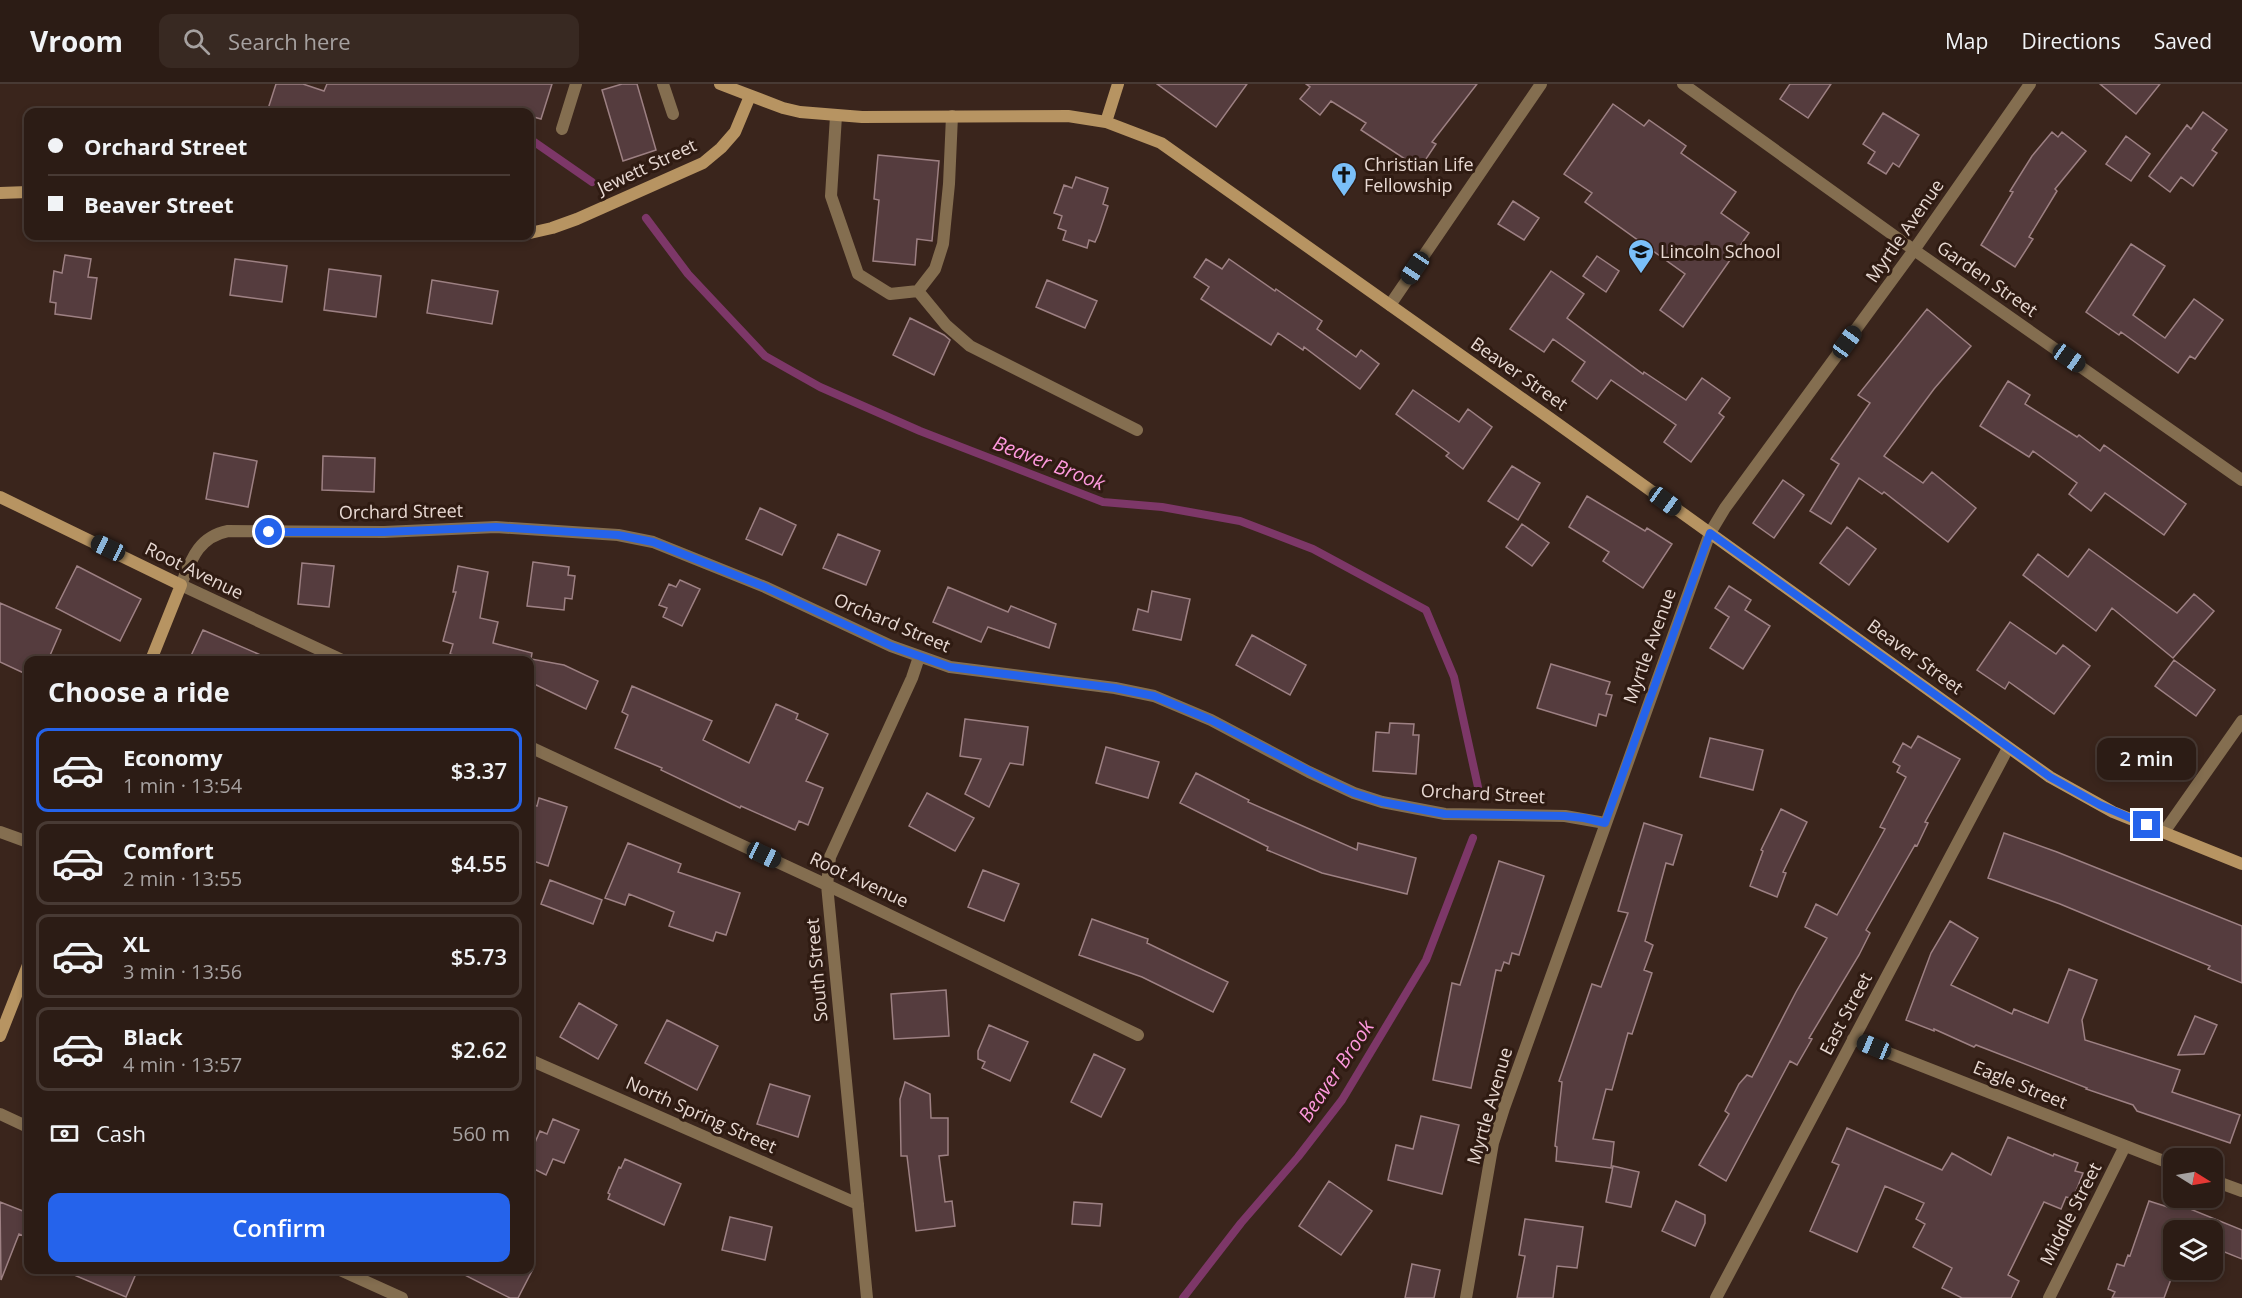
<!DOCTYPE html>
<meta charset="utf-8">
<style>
:root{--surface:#2c1c15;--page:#382922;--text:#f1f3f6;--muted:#a6a1a0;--line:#483a34;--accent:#2563eb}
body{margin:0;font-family:"Open Sans",sans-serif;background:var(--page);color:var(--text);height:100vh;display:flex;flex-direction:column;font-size:22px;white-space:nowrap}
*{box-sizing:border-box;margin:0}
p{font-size:20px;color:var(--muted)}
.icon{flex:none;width:33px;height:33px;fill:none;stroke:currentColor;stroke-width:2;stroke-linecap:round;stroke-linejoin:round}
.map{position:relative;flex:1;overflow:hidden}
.sheet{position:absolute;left:24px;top:572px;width:510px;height:618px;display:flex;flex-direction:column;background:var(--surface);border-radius:12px;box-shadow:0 3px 9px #0003,0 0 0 2px var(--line)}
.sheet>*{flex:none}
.hud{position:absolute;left:24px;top:24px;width:510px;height:132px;border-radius:12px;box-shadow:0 3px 9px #0003,0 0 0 2px var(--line);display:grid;align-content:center;height:132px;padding:0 24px;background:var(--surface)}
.needle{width:39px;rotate:101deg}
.fabs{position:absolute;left:2163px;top:1064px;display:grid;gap:12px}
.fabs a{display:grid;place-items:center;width:60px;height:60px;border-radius:12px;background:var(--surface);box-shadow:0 3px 9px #0003,0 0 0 2px var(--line);font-size:30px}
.end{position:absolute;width:27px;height:27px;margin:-14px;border:8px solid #2563eb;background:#fff;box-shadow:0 0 0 3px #fff}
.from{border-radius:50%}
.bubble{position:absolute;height:42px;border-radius:12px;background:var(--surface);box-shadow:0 3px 9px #0003,0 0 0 2px var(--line);font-size:20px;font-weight:600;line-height:42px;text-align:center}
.car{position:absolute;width:18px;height:36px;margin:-18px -9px;border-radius:8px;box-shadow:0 0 4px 2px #0007;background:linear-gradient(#222 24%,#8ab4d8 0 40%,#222 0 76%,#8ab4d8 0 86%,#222 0)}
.hud b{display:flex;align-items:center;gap:21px;height:57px;font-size:22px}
.hud b+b{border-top:2px solid var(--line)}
.hud i{width:15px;height:15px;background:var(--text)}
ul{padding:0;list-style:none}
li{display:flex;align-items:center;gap:18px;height:84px;margin:0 12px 9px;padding:0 12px;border:3px solid var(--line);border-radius:12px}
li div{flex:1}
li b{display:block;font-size:22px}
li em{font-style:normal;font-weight:600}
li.on{border-color:var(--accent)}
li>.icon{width:54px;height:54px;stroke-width:1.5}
h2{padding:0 24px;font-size:27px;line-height:72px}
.pay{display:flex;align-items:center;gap:15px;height:66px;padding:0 24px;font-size:22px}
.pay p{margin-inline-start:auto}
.button{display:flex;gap:12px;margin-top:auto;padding:12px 24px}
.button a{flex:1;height:69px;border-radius:12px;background:var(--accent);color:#fff;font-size:24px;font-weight:600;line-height:69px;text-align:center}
header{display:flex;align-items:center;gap:36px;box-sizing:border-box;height:84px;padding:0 30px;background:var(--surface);border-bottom:2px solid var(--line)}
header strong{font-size:28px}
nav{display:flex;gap:33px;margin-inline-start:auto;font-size:21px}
.search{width:420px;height:54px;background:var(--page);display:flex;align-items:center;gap:15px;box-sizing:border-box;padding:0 21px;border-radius:12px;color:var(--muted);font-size:22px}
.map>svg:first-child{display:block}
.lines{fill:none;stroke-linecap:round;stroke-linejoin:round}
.stream{stroke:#7d3768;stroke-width:8}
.building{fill:#553c3e;stroke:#9d8083;stroke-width:1.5}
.lane{stroke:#846e50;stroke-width:12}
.street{stroke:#846e50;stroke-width:12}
.secondary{stroke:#b79462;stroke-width:12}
.route{stroke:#2563eb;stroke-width:8}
.labels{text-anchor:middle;stroke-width:6;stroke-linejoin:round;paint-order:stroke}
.poi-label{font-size:18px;fill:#e8d9d3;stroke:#2f1b12;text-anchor:start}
.street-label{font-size:18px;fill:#e8d9d3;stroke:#2f1b12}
.water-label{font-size:20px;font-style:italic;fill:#fd98dc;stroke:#2f1b12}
</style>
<header>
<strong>Vroom</strong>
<div class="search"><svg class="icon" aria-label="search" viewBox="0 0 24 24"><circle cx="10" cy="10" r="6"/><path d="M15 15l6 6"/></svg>Search here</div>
<nav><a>Map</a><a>Directions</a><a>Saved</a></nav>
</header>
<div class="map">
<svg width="2242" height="1214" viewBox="0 0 2242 1214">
<rect width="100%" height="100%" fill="#3a251c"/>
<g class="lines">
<path class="stream" d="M530,55L592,98
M646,134L688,190L765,272L820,303L920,347L1103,418L1162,423L1240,437L1313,465L1426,526L1454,593L1478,703
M1183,1214L1241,1139L1298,1073L1342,1016L1426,876L1473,754"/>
</g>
<path class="building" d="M276,0H303L324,7L327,0H552L541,35L530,32V28H267Z
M622,0H637L656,66L623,77L602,6Z
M1157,0H1247L1216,43Z
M1306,0H1477L1432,58L1436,60L1422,81L1417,77L1414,81L1361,46L1366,39L1331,17L1320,31L1300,15L1310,3Z
M1790,0H1831L1808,34L1780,15Z
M2100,0H2160L2136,30Z
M1613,20L1644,42L1649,36L1686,62L1681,69L1736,108L1721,129L1749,149L1683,243L1660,226L1685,190L1585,118L1592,109L1564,90Z
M2203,28L2227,46L2212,66L2217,69L2193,102L2181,93L2170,108L2149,92L2187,41L2191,45Z
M1883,29L1919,51L1899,83L1893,79L1886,90L1868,79L1875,68L1863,60Z
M2052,48L2058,53L2062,48L2086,67L2055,105L2057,107L2029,153L2033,155L2015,183L1981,161L2013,108L2010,107L2032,72Z
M2126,52L2150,70L2131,97L2106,80Z
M878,71L939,77L932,157L917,155L915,181L873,177L879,116L874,115Z
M1076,93L1108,104L1103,120L1108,122L1099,149L1095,158L1089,156L1087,164L1063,156L1066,147L1058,144L1062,132L1054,129L1064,101L1072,104Z
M1513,117L1539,134L1524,156L1498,140Z
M2131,160L2165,182L2133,231L2165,254L2194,215L2223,236L2195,275L2190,272L2178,289L2121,248L2119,251L2086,228Z
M65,171L91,175L88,193L97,194L91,235L55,230L56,219L50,218L54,187L62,189Z
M1597,172L1619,187L1606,208L1583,192Z
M235,175L287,182L282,218L230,211Z
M1206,175L1222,185L1229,175L1275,207L1276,205L1322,237L1317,245L1356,273L1361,266L1379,280L1360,305L1304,263L1303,266L1278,249L1271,261L1201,215L1209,203L1194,193Z
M329,185L381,192L376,233L324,226Z
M1551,187L1584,210L1567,234L1643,290L1644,288L1686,316L1702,294L1730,314L1719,329L1724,333L1691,378L1664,358L1676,341L1611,296L1597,315L1572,297L1585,278L1553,255L1544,268L1510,245Z
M432,196L498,207L492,240L427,229Z
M1047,196L1097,217L1085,244L1036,223Z
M1927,225L1971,262L1934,305L1884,372L1923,399L1932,388L1976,424L1948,458L1884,408L1882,410L1859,394L1831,440L1810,427L1839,380L1831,375L1870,319L1858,311Z
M910,234L944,251L950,256L934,291L893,271Z
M2008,297L2030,311L2025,320L2077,353L2079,351L2100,367L2104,361L2186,420L2164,451L2105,409L2091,427L2069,410L2077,399L2033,367L2029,373L1980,342Z
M1413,306L1459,338L1468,325L1492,343L1463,385L1446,372L1449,369L1396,330Z
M214,369L257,377L248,423L206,415Z
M323,372L375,374L374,408L322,406Z
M1512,382L1540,399L1518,436L1488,417Z
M1783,396L1804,411L1774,454L1753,439Z
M1587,412L1645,447L1647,444L1672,460L1643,504L1603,477L1609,468L1569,443Z
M760,424L796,441L782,471L746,455Z
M1522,440L1549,459L1532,482L1506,463Z
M1847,443L1876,465L1849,501L1820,479Z
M838,450L880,467L866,501L823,484Z
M2089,465L2177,529L2194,510L2214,527L2173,574L2112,524L2096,547L2023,491L2038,470L2068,493Z
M533,478L569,483L568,491L575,492L572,515L565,514L564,526L527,522Z
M302,479L334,482L329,523L298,520Z
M77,482L141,515L120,557L56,524Z
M458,482L488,488L480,534L498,538L493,559L532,569L531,575L564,581L598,597L586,625L530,598V576H474L450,570L453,560L443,557L456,508H453Z
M680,496L700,505L682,542L663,533L667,524L659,521L669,500L676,503Z
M1729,502L1751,516L1745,526L1770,542L1743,585L1710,564L1729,533L1715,524Z
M948,503L1008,528L1011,522L1056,540L1049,564L988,543L981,558L933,538Z
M1152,507L1190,515L1181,556L1133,546L1138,525L1148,528Z
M0,519L61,546L48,576H28V591L0,578Z
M2010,538L2056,570L2063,561L2090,582L2054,630L2009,598L2005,605L1977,586Z
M203,546L272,576H189Z
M1252,551L1306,581L1290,611L1236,581Z
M2174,576L2215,606L2196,632L2155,602Z
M1551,580L1610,598L1606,610L1612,611L1606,632L1599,630L1596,642L1537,624Z
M632,602L712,637L703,656L749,679L776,620L798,630L796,635L828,650L806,697L823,704L808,741L799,737L795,746L741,722L740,724L661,686L662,684L615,664L628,631L622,628Z
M965,635L1028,643L1023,681L1010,679L989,723L965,710L981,675L960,672Z
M1390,639L1414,640L1413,651H1419L1416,690L1373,687L1376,648L1389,649Z
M1918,652L1960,675L1925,738L1928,739L1917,762L1915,761L1866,846L1870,849L1859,871L1809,954L1812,955L1797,981L1790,977L1726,1097L1699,1081L1729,1030L1725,1027L1739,1000L1747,991L1752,993L1796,908L1827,854L1805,843L1816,820L1837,831L1885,745L1880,743L1906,693L1897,688L1900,682L1893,678L1903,659L1911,664Z
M1710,654L1763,666L1753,706L1700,693Z
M1106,663L1159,678L1148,714L1096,699Z
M1196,689L1249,716L1248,718L1357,766L1358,759L1416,774L1407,810L1322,789L1267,766L1268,763L1180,719Z
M927,709L974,734L955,767L909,742Z
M539,714L567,723L548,782L530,776V720L537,722Z
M1781,725L1807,738L1783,788L1786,789L1777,813L1750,802L1763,767L1761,766Z
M1644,739L1682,751L1673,781L1666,779L1645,857L1653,861L1644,886L1652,889L1632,950L1628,949L1612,1006L1606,1005L1593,1055L1614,1058L1611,1084L1556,1077L1557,1063L1555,1062L1562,998L1559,997L1592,900L1601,903L1628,829L1618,827Z
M2004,749L2057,768L2242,842V899L2208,885L2210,882L2060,820L1988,794Z
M628,759L681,780L678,788L740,809L726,851L716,848L713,857L669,842L674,828L629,810L625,821L605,814Z
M1499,777L1544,792L1519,871L1512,869L1509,880L1504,878L1501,887L1496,886L1471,1004L1433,996L1452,899L1460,901Z
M983,786L1019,800L1004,837L968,823Z
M550,796L602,816L593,840L541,820Z
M1092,835L1148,855L1147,859L1228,898L1213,928L1142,893L1079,871Z
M1950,837L1978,854L1951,901L2012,930L2014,925L2048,939L2069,885L2097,896L2082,936L2085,956L2180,986L2172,1008L2240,1031L2230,1059L2137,1027L2133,1021L2086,1005L2087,1004L1976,961L1974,963L1934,945V947L1906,936L1931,869Z
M946,906L949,952L894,955L891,910Z
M579,919L617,941L598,975L560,953Z
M2195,932L2217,941L2204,970L2178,971Z
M667,936L718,962L697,1006L645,979Z
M989,941L1028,958L1010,997L982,984L985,978L978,975V967Z
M1094,970L1125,985L1101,1033L1071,1018Z
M905,998L930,1010L931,1034H948V1071L939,1072L945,1118L952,1117L955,1142L916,1147L907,1072H901L900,1015Z
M770,1000L810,1012L798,1053L757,1040Z
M1421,1032L1459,1041L1442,1110L1388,1096L1396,1061L1413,1065Z
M553,1035L579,1046L564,1079L553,1075L546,1091L530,1083V1070L540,1047L547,1050Z
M1847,1044L1942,1086L1952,1069L1991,1091L2008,1053L2053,1072L2054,1070L2078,1079L2075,1087L2083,1089L2073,1115L2066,1113L2061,1125L2044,1118L2008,1191L2019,1197L2011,1214H1962L1942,1204L1952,1184L1913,1163L1925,1140L1916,1135L1924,1119L1885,1102L1857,1168L1810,1147L1839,1081L1832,1078Z
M625,1075L681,1100L664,1141L608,1115L610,1110L608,1109L619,1083L621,1084Z
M1613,1082L1639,1088L1631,1123L1606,1118Z
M1329,1097L1372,1127L1341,1171L1299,1142Z
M1676,1117L1705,1131V1139L1695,1162L1662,1147Z
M2149,1117L2171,1124L2173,1118L2242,1146V1175L2212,1163V1146H2174V1187L2164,1214H2112L2115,1208L2108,1205L2117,1180L2124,1182L2128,1171L2130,1172Z
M0,1118L28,1129V1154L19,1150L1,1196Z
M1074,1118L1102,1120L1100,1142L1072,1140Z
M730,1133L772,1143L765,1176L722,1166Z
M1525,1135L1583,1143L1577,1184L1557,1182L1553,1214H1517L1525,1172L1519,1171Z
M1412,1180L1440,1186L1434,1214H1405Z
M60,1185H138L126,1213Z
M453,1185H533L518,1214H510Z"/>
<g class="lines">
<path class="lane" d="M663,0L673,30
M836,32L831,112L858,190L890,210L918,207L935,185L943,160L949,100L952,32
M562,45L576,0
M918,207L946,241L970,262L1137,346"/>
<path class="street" d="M1683,0L1914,166L2242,396
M1390,221L1541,0
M342,576L181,501C191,476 198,453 228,447L384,448L496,443L618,451L653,458L765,503L891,562L950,583L1115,604L1154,612L1211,636L1309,688L1354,709L1382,718L1445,730L1565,732L1605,739
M530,663L827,801L1138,951
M0,748L28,758
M2164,748L2242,637
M1853,955L2174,1081
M530,976L858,1120
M0,1030L28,1043
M2212,1096L2242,1107
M338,1185L402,1214
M867,1214L827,801L830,773L912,594L919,573
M1466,1214L1493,1059L1504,1024L1710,449L1725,424L1914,166L2030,0
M1716,1214L2008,664
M2049,1214L2125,1062"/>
<path class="secondary" d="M720,0L783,24L800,28L862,33L1068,32L1106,38L1161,59L1551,335L2050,693L2113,728L2242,780
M1106,38L1118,0
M0,109L28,108
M530,149L552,144L577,135L703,79L721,64L735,48L750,12
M0,413L181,501L151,576
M0,952L28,881"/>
</g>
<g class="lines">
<path class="route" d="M269,448H384L496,443L618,451L653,458L765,503L891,562L950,583L1115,604L1154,612L1211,636L1324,695L1354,709L1382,718L1445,730L1564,732L1584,734L1605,739L1710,449L2050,693L2100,721L2147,741"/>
</g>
<defs>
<symbol id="church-pin" viewBox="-11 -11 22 30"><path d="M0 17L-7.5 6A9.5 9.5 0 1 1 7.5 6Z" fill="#7abff8" stroke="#2f1b12"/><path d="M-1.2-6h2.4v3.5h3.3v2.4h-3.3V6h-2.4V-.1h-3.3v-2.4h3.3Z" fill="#111"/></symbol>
<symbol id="school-pin" viewBox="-11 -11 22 30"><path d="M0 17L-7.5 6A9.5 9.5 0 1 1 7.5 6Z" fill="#7abff8" stroke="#2f1b12"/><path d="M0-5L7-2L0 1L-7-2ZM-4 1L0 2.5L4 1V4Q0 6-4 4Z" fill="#111"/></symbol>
</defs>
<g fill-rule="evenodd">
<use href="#church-pin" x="1329" y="76" width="30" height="40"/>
<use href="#school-pin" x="1626" y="153" width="30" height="40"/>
</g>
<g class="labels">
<g class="poi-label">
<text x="1364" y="87">Christian Life<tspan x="1364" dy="21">Fellowship</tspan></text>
<text x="1660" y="174">Lincoln School</text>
</g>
<g class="street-label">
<text transform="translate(647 83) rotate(-25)" y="6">Jewett Street</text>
<text transform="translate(1905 147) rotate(-55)" y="6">Myrtle Avenue</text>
<text transform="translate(1987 195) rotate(35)" y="6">Garden Street</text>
<text transform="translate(1519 290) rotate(35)" y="6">Beaver Street</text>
<text transform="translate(401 428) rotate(-1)" y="6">Orchard Street</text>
<text transform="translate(194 487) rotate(26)" y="6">Root Avenue</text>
<text transform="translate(892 539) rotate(23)" y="6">Orchard Street</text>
<text transform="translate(1650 562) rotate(-70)" y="6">Myrtle Avenue</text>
<text transform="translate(1915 573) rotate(36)" y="6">Beaver Street</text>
<text transform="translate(1483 710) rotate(3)" y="6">Orchard Street</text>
<text transform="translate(859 796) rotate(25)" y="6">Root Avenue</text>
<text transform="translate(817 886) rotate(-95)" y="6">South Street</text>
<text transform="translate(1846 930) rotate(-62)" y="6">East Street</text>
<text transform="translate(2020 1001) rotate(22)" y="6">Eagle Street</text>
<text transform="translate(1490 1022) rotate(-74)" y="6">Myrtle Avenue</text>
<text transform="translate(701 1031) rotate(24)" y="6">North Spring Street</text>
<text transform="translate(2071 1130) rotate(-63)" y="6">Middle Street</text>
</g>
<g class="water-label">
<text transform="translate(1049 379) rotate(21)" y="7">Beaver Brook</text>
<text transform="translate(1336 987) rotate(-56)" y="7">Beaver Brook</text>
</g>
</g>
</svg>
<div class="fabs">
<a><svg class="needle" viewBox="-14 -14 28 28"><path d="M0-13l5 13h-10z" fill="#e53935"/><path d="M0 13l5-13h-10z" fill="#a6a1a0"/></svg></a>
<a><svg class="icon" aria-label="layers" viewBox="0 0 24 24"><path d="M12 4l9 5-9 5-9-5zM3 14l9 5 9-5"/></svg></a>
</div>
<i class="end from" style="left:269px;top:448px"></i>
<i class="end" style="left:2147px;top:741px"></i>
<div class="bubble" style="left:2097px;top:654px;width:99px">2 min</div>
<i class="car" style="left:1415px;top:184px;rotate:214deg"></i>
<i class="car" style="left:1847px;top:258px;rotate:36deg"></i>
<i class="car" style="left:2069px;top:274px;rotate:125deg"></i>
<i class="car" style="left:1665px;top:417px;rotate:126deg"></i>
<i class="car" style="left:108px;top:464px;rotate:295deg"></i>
<i class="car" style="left:764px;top:771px;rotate:115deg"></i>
<i class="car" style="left:1874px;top:963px;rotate:292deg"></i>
<div class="hud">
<b><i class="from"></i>Orchard Street</b>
<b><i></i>Beaver Street</b>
</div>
<section class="sheet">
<h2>Choose a ride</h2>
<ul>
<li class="on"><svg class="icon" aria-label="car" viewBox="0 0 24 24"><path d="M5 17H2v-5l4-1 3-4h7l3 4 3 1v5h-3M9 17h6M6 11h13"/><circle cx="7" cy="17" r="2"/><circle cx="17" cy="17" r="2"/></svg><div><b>Economy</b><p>1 min · 13:54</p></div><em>$3.37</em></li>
<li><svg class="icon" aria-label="car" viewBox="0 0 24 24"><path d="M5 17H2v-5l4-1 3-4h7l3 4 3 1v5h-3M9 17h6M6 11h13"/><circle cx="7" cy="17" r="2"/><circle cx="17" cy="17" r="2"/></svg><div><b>Comfort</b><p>2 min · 13:55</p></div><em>$4.55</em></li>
<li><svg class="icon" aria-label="car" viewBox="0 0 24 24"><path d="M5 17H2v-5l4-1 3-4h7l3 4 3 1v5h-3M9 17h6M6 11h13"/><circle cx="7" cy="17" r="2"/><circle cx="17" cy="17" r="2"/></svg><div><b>XL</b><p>3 min · 13:56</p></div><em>$5.73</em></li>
<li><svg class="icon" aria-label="car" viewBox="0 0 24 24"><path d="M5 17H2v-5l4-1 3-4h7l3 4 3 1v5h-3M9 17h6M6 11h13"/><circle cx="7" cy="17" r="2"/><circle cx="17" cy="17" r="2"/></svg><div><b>Black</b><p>4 min · 13:57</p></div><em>$2.62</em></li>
</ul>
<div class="pay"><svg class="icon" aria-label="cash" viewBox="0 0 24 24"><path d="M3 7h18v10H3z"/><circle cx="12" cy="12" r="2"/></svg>Cash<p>560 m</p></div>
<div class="button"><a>Confirm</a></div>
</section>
</div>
